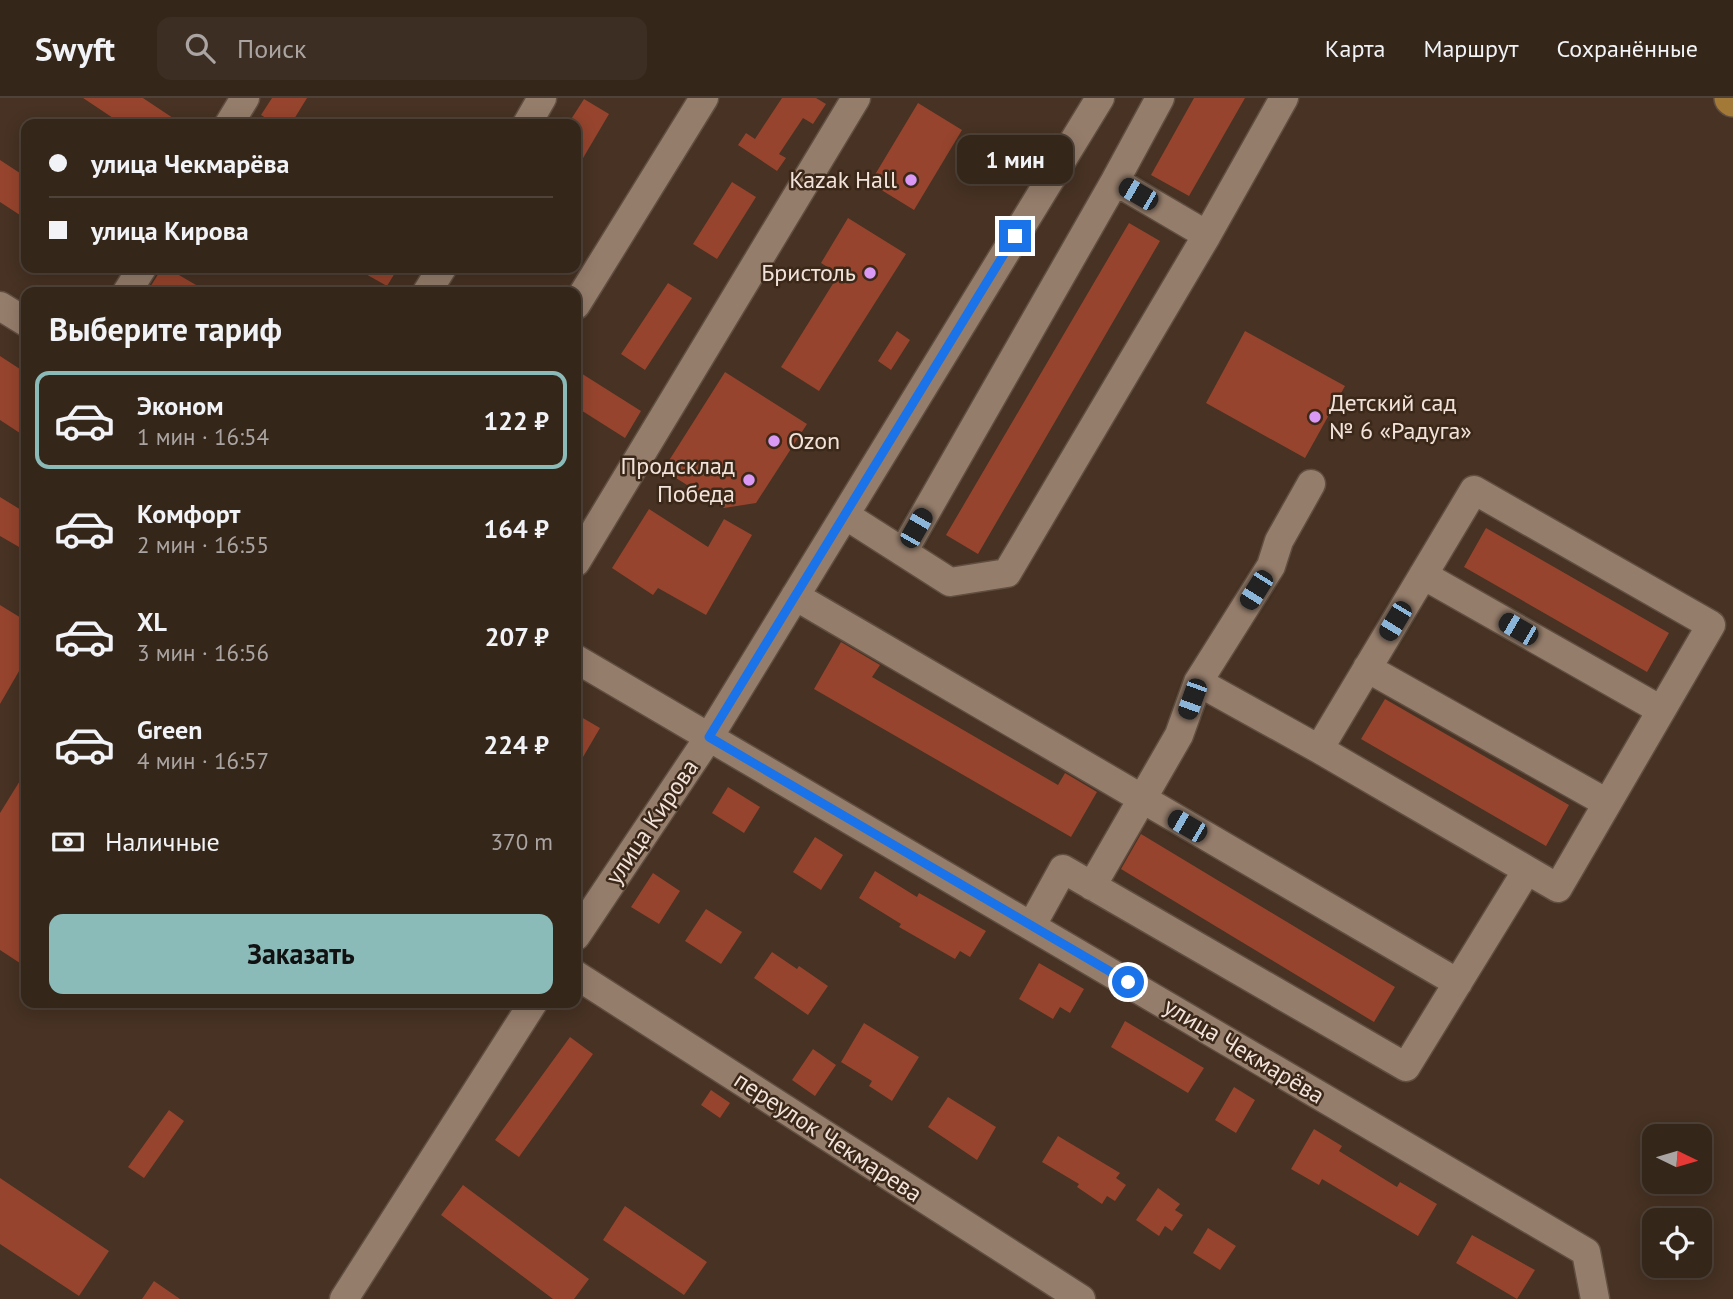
<!DOCTYPE html>
<html lang="ru">
<meta charset="utf-8">
<style>
:root{--surface:#35261a;--page:#3d2e23;--text:#f1f3f6;--muted:#aaa5a2;--line:#4f4339;--accent:#8bbbb9}
body{margin:0;font-family:"PT Sans",sans-serif;background:var(--page);color:var(--text);height:100vh;display:flex;flex-direction:column;font-size:26px;white-space:nowrap}
*{box-sizing:border-box;margin:0}
p{font-size:23px;color:var(--muted)}
.icon{flex:none;width:38px;height:38px;fill:none;stroke:currentColor;stroke-width:2;stroke-linecap:round;stroke-linejoin:round}
.map{position:relative;flex:1;overflow:hidden}
.sheet{position:absolute;left:21px;top:189px;width:560px;height:721px;display:flex;flex-direction:column;background:var(--surface);border-radius:14px;box-shadow:0 4px 18px #0003,0 0 0 2px var(--line)}
.sheet>*{flex:none}
.hud{position:absolute;left:21px;top:21px;width:560px;height:154px;border-radius:14px;box-shadow:0 4px 18px #0003,0 0 0 2px var(--line);display:grid;align-content:center;height:154px;padding:0 28px;background:var(--surface)}
.needle{width:46px;rotate:95deg}
.buttons{position:absolute;left:1642px;top:1026px;display:grid;gap:14px}
.buttons a{display:grid;place-items:center;width:70px;height:70px;border-radius:14px;background:var(--surface);box-shadow:0 4px 18px #0003,0 0 0 2px var(--line);font-size:35px}
.end{position:absolute;width:32px;height:32px;margin:-16px;border:9px solid #1a73e8;background:#fff;box-shadow:0 0 0 4px #fff}
.from{border-radius:50%}
.bubble{position:absolute;height:49px;border-radius:14px;background:var(--surface);box-shadow:0 4px 18px #0003,0 0 0 2px var(--line);font-size:23px;font-weight:700;line-height:49px;text-align:center}
.car{position:absolute;width:21px;height:42px;margin:-21px -10px;border-radius:9px;box-shadow:0 0 5px 2px #0007;background:linear-gradient(#222 24%,#8ab4d8 0 40%,#222 0 76%,#8ab4d8 0 86%,#222 0)}
.hud b{display:flex;align-items:center;gap:24px;height:66px;font-size:26px}
.hud b+b{border-top:2px solid var(--line)}
.hud i{width:18px;height:18px;background:var(--text)}
ul{padding:0;list-style:none}
li{display:flex;align-items:center;gap:21px;height:98px;margin:0 14px 10px;padding:0 14px;border:4px solid transparent;border-radius:14px}
li div{flex:1}
li b{display:block;font-size:26px}
li em{font-style:normal;font-weight:700}
li.selected{border-color:var(--accent)}
li>.icon{width:63px;height:63px;stroke-width:1.5}
h2{padding:0 28px;font-size:32px;line-height:84px}
.pay{display:flex;align-items:center;gap:18px;height:77px;padding:0 28px;font-size:26px}
.pay p{margin-inline-start:auto}
.cta{display:flex;gap:14px;margin-top:auto;padding:14px 28px}
.cta a{flex:1;height:80px;border-radius:14px;background:var(--accent);color:#111;font-size:28px;font-weight:700;line-height:80px;text-align:center}
header{display:flex;align-items:center;gap:42px;box-sizing:border-box;height:98px;padding:0 35px;background:var(--surface);border-bottom:2px solid var(--line)}
header strong{font-size:33px}
nav{display:flex;gap:38px;margin-inline-start:auto;font-size:24px}
.search{width:490px;height:63px;background:var(--page);display:flex;align-items:center;gap:18px;box-sizing:border-box;padding:0 24px;border-radius:14px;color:var(--muted);font-size:26px}
.map>svg:first-child{display:block}
.building{fill:#96442d}
.lines{fill:none;stroke-linecap:round;stroke-linejoin:round}
.minor-casing{stroke:#604e41;stroke-width:31}
.major-casing{stroke:#604e41;stroke-width:38}
.minor{stroke:#957d6b;stroke-width:28}
.major{stroke:#a27936;stroke-width:35}
.route{stroke:#1a73e8;stroke-width:9}
.poi-dot{fill:#db99f6;stroke:#3c2819;stroke-width:2.5}
.labels{text-anchor:middle;stroke-width:5;stroke-linejoin:round;paint-order:stroke}
.poi-label{font-size:24px;fill:#f1e3da;stroke:#3c2819;text-anchor:end}
.street-label{font-size:24px;fill:#f1e3da;stroke:#3c2819}
</style>
<header>
<strong>Swyft</strong>
<div class="search"><svg class="icon" aria-label="search" viewBox="0 0 24 24"><circle cx="10" cy="10" r="6"/><path d="M15 15l6 6"/></svg>Поиск</div>
<nav><a>Карта</a><a>Маршрут</a><a>Сохранённые</a></nav>
</header>
<div class="map">
<svg width="1733" height="1201" viewBox="0 0 1733 1201">
<rect width="100%" height="100%" fill="#473223"/>
<path class="building" d="M83,0H143L182,26H122Z
M272,0H307L291,26H276L261,17Z
M782,0H816L826,6L813,26L803,20L779,56L786,60L777,73L738,47L746,35L755,41Z
M1194,0H1245L1189,98L1151,77Z
M584,1L609,16L576,72V26H568Z
M918,5L962,32L914,112L870,85Z
M0,62L26,79V121L0,104Z
M732,84L756,99L717,161L693,146Z
M848,120L906,156L819,293L781,269L839,176L821,165Z
M1129,125L1160,143L978,456L946,437Z
M162,170H167L208,194H147Z
M355,170H398L387,188Z
M668,185L692,200L645,272L621,256Z
M897,233L910,242L891,272L878,263Z
M1245,233L1345,288L1305,360L1206,305Z
M0,258L26,275V339L0,322Z
M576,272L641,313L625,340L576,309Z
M725,274L807,326L756,405L724,410L663,372Z
M0,399L26,415V453L0,438Z
M649,411L708,449L724,421L752,437L706,517L658,490L653,497L612,470Z
M1486,430L1669,535L1647,574L1464,469Z
M0,507L26,523V561L0,606Z
M841,544L880,567L872,579L1058,687L1065,675L1097,694L1071,739L814,591Z
M1385,601L1569,707L1546,748L1361,641Z
M576,616L600,630L576,671Z
M26,673V869L0,852V715Z
M728,689L760,709L744,735L712,715Z
M1141,736L1395,889L1374,924L1121,771Z
M815,739L843,757L821,792L793,774Z
M875,773L917,799L919,795L986,833L970,859L960,853L955,861L899,829L901,826L859,800Z
M653,775L680,793L659,826L631,809Z
M706,811L742,834L721,866L685,843Z
M772,854L797,871L799,868L828,888L808,917L754,880Z
M1039,865L1084,891L1070,915L1060,909L1053,921L1019,901Z
M1125,923L1204,970L1188,995L1111,949Z
M864,925L919,959L892,1003L869,988L872,983L841,964Z
M570,939L593,956L519,1059L495,1042Z
M813,951L836,967L815,998L792,982Z
M1234,989L1255,1002L1236,1035L1215,1022Z
M711,992L730,1005L720,1020L701,1007Z
M948,999L996,1029L977,1062L928,1029Z
M169,1012L184,1023L144,1080L128,1069Z
M1314,1031L1342,1048L1339,1053L1397,1089L1400,1084L1437,1106L1418,1138L1322,1081L1319,1087L1291,1071Z
M1058,1038L1120,1075L1116,1080L1126,1087L1115,1103L1107,1098L1102,1106L1077,1089L1079,1086L1042,1064Z
M0,1080L109,1153L79,1198L0,1146Z
M463,1087L589,1181L574,1201H553L441,1117Z
M1158,1090L1180,1106L1175,1112L1183,1117L1172,1133L1165,1128L1159,1138L1136,1122Z
M625,1108L707,1164L684,1197L603,1142Z
M1208,1130L1236,1148L1220,1172L1193,1155Z
M1472,1137L1535,1172L1517,1201L1456,1165Z
M154,1183L180,1201H142Z"/>
<g class="lines">
<defs>
<path id="minor" d="M229,26L245,0
M527,26L542,0
M1115,83L1160,0
M127,194L142,170
M427,194L442,170
M576,207L704,0
M0,208L26,224
M845,417L950,484L1007,475L1207,137L1284,0
M903,454L1115,83L1207,137
M576,464L856,0
M1423,477L1661,612
M795,498L1458,885
M576,561L1586,1154L1595,1201
M1367,570L1607,705
M1198,584L1271,468L1279,443L1311,386
M1092,788L1179,637L1198,584L1319,651L1527,772
M1032,827L1063,771L1406,969L1527,772L1558,790L1711,527L1474,392L1319,651
M576,838L709,639L1100,0
M576,877L1081,1201
M344,1201L533,905"/>
<path id="major" d="M1732,0L1733,1"/>
</defs>
<use href="#minor" class="minor-casing"/>
<use href="#major" class="major-casing"/>
<use href="#minor" class="minor"/>
<use href="#major" class="major"/>
</g>
<g class="lines">
<path class="route" d="M1015,138L709,639L1128,884"/>
</g>
<g class="poi-dot">
<circle cx="911" cy="82" r="7"/>
<circle cx="870" cy="175" r="7"/>
<circle cx="1315" cy="319" r="7"/>
<circle cx="774" cy="343" r="7"/>
<circle cx="749" cy="382" r="7"/>
</g>
<g class="labels">
<g class="poi-label">
<text x="897" y="90">Kazak Hall</text>
<text x="856" y="183">Бристоль</text>
<text x="1329" y="313" text-anchor="start">Детский сад<tspan x="1329" dy="28">№ 6 «Радуга»</tspan></text>
<text x="788" y="351" text-anchor="start">Ozon</text>
<text x="735" y="376">Продсклад<tspan x="735" dy="28">Победа</tspan></text>
</g>
<g class="street-label">
<text transform="translate(652 724) rotate(-56)" y="8">улица Кирова</text>
<text transform="translate(1244 953) rotate(31)" y="8">улица Чекмарёва</text>
<text transform="translate(828 1039) rotate(33)" y="8">переулок Чекмарева</text>
</g>
</g>
</svg>
<div class="buttons">
<a><svg class="needle" viewBox="-14 -14 28 28"><path d="M0-13l5 13h-10z" fill="#e53935"/><path d="M0 13l5-13h-10z" fill="#aaa5a2"/></svg></a>
<a><svg class="icon" aria-label="locate" viewBox="0 0 24 24"><circle cx="12" cy="12" r="6"/><path d="M12 2v4M12 18v4M2 12h4M18 12h4"/></svg></a>
</div>
<i class="end from" style="left:1128px;top:884px"></i>
<i class="end" style="left:1015px;top:138px"></i>
<div class="bubble" style="left:957px;top:37px;width:116px">1 мин</div>
<i class="car" style="left:1138px;top:96px;rotate:300deg"></i>
<i class="car" style="left:916px;top:430px;rotate:30deg"></i>
<i class="car" style="left:1256px;top:492px;rotate:212deg"></i>
<i class="car" style="left:1395px;top:523px;rotate:211deg"></i>
<i class="car" style="left:1518px;top:531px;rotate:300deg"></i>
<i class="car" style="left:1192px;top:601px;rotate:200deg"></i>
<i class="car" style="left:1187px;top:728px;rotate:300deg"></i>
<div class="hud">
<b><i class="from"></i>улица Чекмарёва</b>
<b><i></i>улица Кирова</b>
</div>
<section class="sheet">
<h2>Выберите тариф</h2>
<ul>
<li class="selected"><svg class="icon" aria-label="car" viewBox="0 0 24 24"><path d="M5 17H2v-5l4-1 3-4h7l3 4 3 1v5h-3M9 17h6M6 11h13"/><circle cx="7" cy="17" r="2"/><circle cx="17" cy="17" r="2"/></svg><div><b>Эконом</b><p>1 мин · 16:54</p></div><em>122 ₽</em></li>
<li><svg class="icon" aria-label="car" viewBox="0 0 24 24"><path d="M5 17H2v-5l4-1 3-4h7l3 4 3 1v5h-3M9 17h6M6 11h13"/><circle cx="7" cy="17" r="2"/><circle cx="17" cy="17" r="2"/></svg><div><b>Комфорт</b><p>2 мин · 16:55</p></div><em>164 ₽</em></li>
<li><svg class="icon" aria-label="car" viewBox="0 0 24 24"><path d="M5 17H2v-5l4-1 3-4h7l3 4 3 1v5h-3M9 17h6M6 11h13"/><circle cx="7" cy="17" r="2"/><circle cx="17" cy="17" r="2"/></svg><div><b>XL</b><p>3 мин · 16:56</p></div><em>207 ₽</em></li>
<li><svg class="icon" aria-label="car" viewBox="0 0 24 24"><path d="M5 17H2v-5l4-1 3-4h7l3 4 3 1v5h-3M9 17h6M6 11h13"/><circle cx="7" cy="17" r="2"/><circle cx="17" cy="17" r="2"/></svg><div><b>Green</b><p>4 мин · 16:57</p></div><em>224 ₽</em></li>
</ul>
<div class="pay"><svg class="icon" aria-label="cash" viewBox="0 0 24 24"><path d="M3 7h18v10H3z"/><circle cx="12" cy="12" r="2"/></svg>Наличные<p>370 m</p></div>
<div class="cta"><a>Заказать</a></div>
</section>
</div>
